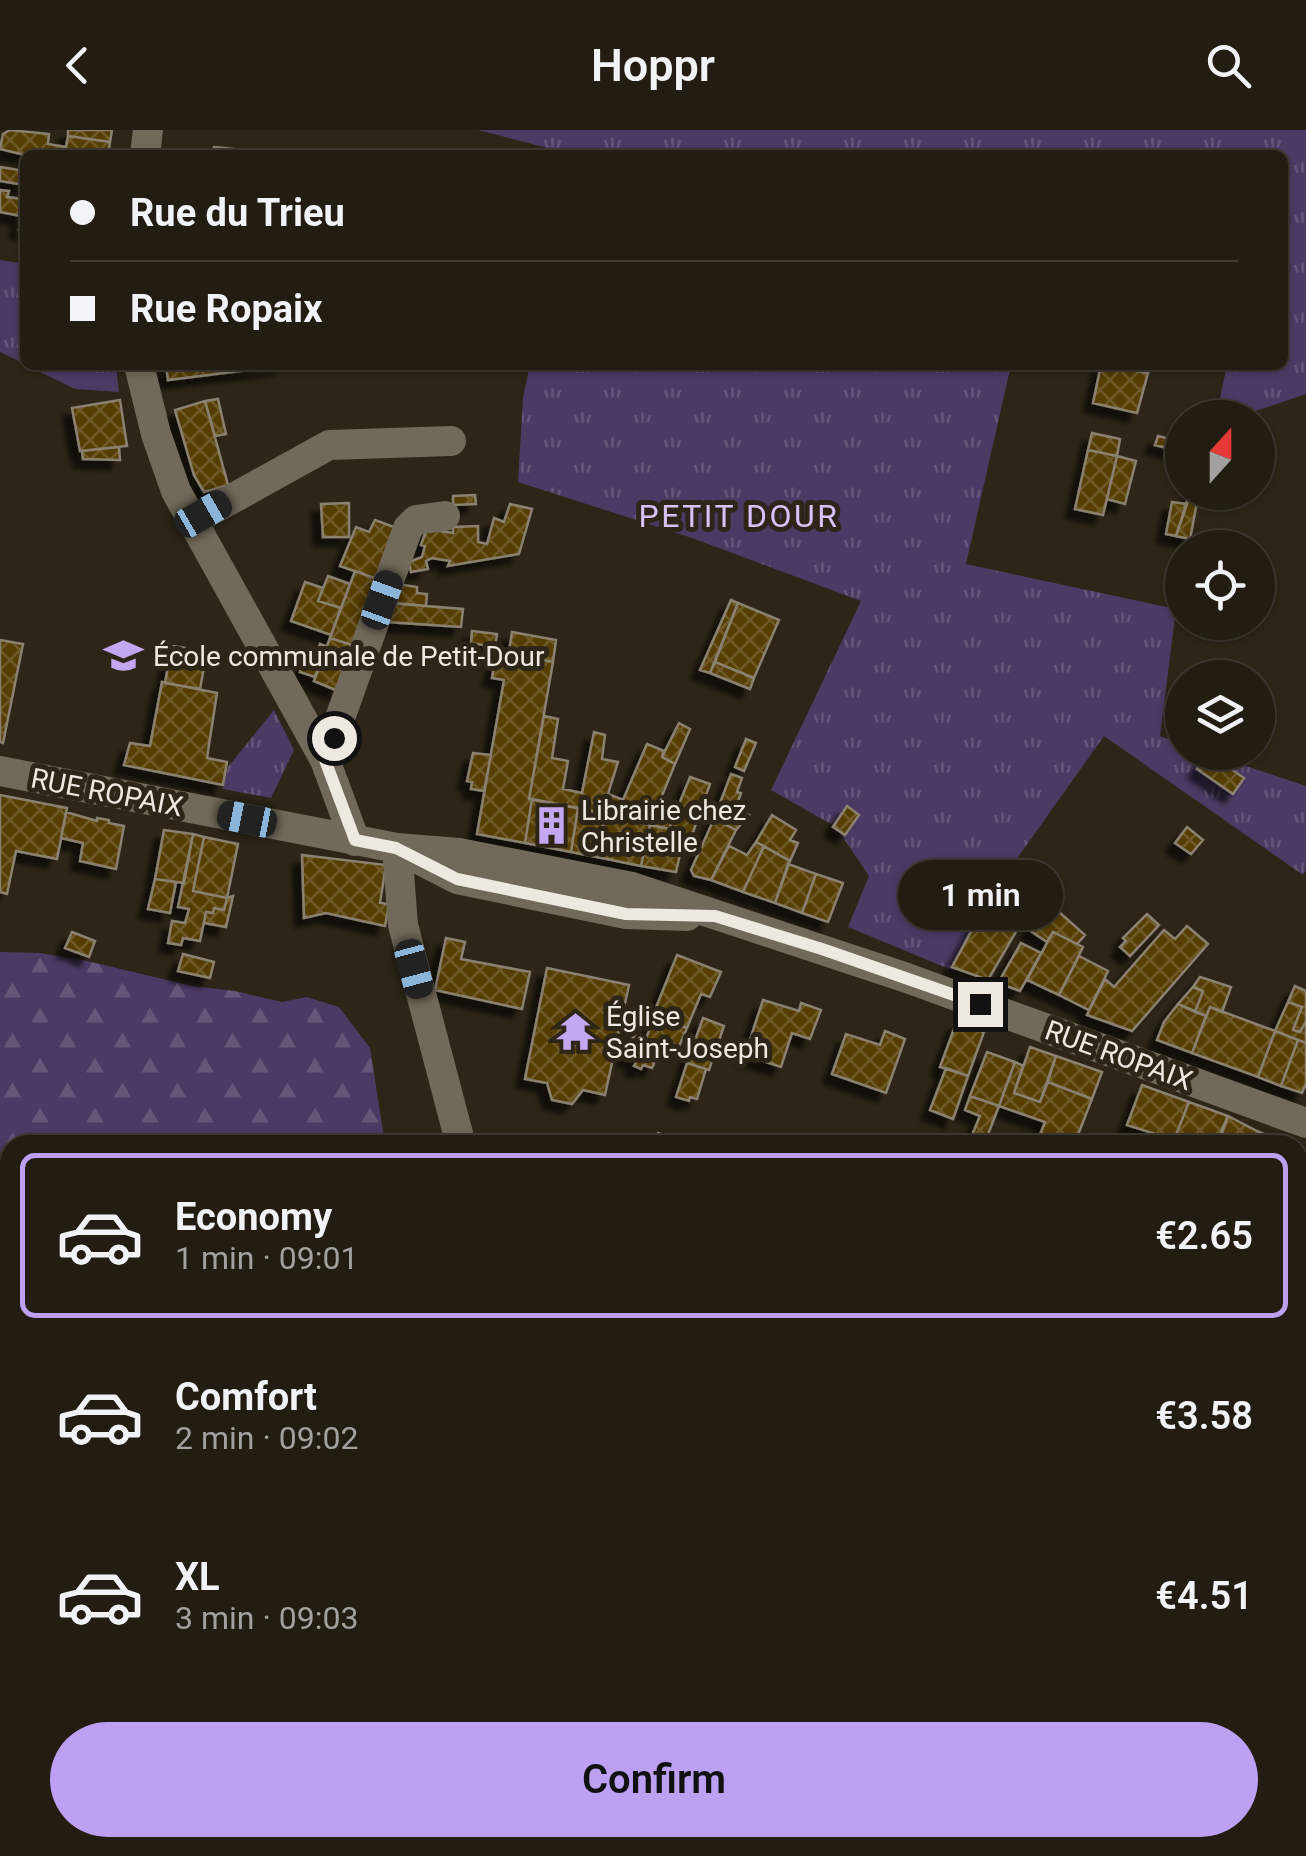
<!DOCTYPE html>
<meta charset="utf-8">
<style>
:root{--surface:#221c12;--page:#2e2920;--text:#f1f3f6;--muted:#a2a19f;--line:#3f3a32;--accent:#bca0f2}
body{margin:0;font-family:Roboto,sans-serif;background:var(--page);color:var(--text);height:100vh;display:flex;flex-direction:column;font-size:38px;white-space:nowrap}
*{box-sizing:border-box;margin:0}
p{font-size:32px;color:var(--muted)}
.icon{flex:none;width:55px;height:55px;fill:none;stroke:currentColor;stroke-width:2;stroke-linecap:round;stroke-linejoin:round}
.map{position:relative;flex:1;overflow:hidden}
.sheet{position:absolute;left:0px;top:1005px;width:1308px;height:722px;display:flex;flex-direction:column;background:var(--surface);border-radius:30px 30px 0 0;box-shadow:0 2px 8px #0004,0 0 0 2px var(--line)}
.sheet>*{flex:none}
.top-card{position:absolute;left:20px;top:20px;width:1268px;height:220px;border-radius:15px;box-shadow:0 2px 8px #0004,0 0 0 2px var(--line);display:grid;align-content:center;height:220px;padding:0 50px;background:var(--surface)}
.needle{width:65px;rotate:21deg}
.controls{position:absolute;left:1165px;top:270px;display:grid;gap:20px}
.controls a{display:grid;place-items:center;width:110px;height:110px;border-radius:50%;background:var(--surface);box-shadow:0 2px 8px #0004,0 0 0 2px var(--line);font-size:50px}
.end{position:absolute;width:45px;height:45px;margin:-22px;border:12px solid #ede9e0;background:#111;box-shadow:0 0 0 5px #111}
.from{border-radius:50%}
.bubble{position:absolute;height:70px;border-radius:35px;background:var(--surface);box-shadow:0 2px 8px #0004,0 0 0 2px var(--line);font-size:32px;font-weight:600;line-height:70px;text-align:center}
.car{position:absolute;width:30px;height:60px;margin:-30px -15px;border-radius:12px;box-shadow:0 0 8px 2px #0007;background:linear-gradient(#222 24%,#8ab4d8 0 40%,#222 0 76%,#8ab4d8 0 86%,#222 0)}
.top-card b{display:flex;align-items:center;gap:35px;height:95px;font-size:38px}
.top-card b+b{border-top:2px solid var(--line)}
.top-card i{width:25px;height:25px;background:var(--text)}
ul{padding:18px 0 0;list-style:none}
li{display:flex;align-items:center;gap:30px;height:165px;margin:0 20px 15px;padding:0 30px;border:5px solid transparent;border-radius:15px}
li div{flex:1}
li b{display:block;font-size:38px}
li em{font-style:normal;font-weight:600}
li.current{border-color:var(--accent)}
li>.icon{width:90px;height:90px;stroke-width:1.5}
.primary-button{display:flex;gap:20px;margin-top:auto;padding:20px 50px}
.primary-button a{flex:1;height:115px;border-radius:60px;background:var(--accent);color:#111;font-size:40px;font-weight:600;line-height:115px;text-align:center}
header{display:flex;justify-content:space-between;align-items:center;height:130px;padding:0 50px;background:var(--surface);font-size:45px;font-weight:600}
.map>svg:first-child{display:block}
.grass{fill:url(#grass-tufts)}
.forest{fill:url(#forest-firs)}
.building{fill:url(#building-cross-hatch);stroke:#8a8171;stroke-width:2.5;filter:url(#shadow)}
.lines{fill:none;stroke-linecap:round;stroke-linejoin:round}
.minor{stroke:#716959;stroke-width:30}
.route{stroke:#ede9e0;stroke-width:12}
.labels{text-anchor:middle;stroke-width:10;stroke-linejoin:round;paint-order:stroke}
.poi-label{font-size:28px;fill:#ede9e0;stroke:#2d2518;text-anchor:start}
.street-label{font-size:28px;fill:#ede9e0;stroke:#2d2518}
.quarter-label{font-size:32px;letter-spacing:2.5px;fill:#d7c1f9;stroke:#2d2518}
</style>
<header><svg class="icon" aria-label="back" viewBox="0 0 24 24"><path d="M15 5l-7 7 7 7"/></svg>Hoppr<svg class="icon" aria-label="search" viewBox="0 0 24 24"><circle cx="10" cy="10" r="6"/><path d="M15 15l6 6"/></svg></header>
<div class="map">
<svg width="1306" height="1726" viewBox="0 0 1306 1726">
<defs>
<pattern id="grass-tufts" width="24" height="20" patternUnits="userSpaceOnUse" patternTransform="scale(2.5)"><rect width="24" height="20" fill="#4b3a63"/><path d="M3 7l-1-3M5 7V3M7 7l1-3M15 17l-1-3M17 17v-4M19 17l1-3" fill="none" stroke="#655679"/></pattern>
<pattern id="forest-firs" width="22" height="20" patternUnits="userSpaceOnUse" patternTransform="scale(2.5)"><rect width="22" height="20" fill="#4b3a63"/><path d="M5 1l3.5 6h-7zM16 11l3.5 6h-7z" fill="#655679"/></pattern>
<pattern id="building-cross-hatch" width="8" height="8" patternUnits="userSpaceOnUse" patternTransform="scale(2.5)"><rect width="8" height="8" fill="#563e05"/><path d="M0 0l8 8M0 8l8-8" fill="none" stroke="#6f5a29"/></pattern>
<filter id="shadow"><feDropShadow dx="-9" dy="9" stdDeviation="2.5" flood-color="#0009"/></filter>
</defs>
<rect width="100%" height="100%" fill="#2d2518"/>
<path class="grass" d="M478,0H1306V264L1238,287H1216L1227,235H1282V25H574Z
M0,130L25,134V234L0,222Z
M26,235H116L119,262L75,259Z
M530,235H1011L966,434L1176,479L1160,606L1182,614V622L1207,623L1306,656V739L1303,745L1104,606L994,761L954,841L848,797L869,746L836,697L771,660L861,471L692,408L518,352L523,268Z
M274,580L294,620L271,668L223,659L228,637Z
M1298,1576L1306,1577V1726H1218L1170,1718H1298Z
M968,1718H1125L1172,1726H1037L1035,1723C1010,1721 990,1726 964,1726Z"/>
<path class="forest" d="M0,822L40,823L83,830L192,856L235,861L282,872L307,867L339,877L370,918L385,1014L10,1015V1393L0,1387Z
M1298,1270L1306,1273V1577L1298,1576Z"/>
<path class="building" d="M10,0L49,4L48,14L66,17L68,6L110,12L108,25H25L0,19L3,4Z
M68,0H112L110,12L68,6Z
M214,17L244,20L243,25H213Z
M0,37L25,41V55L0,51Z
M25,55V101L19,100L21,86L0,82V60L9,61L7,67L23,69Z
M166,235H287L168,250Z
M1101,235L1148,243L1137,283L1093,273Z
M218,269L226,304L215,306L205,271Z
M120,270L127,316L80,321L72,278Z
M205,271L228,355L204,362L194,345L175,280Z
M1092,303L1120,309L1117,326L1088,320Z
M1158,306L1177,311L1175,320L1155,315Z
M119,317L120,330L83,329L82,321Z
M1088,320L1117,326L1103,385L1075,379Z
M1117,326L1136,331L1125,374L1107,369Z
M1190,362H1199L1190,409L1176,406Z
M475,365L476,374L453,375V366Z
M1172,372L1187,374L1176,406L1166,404Z
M349,373V407H323L321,374Z
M510,374L532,379L519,424L448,436L450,431L432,428L426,431L428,439L411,442L409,432L422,427L425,416L421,415L427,399L453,403V397L478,396V412L487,414L494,388L504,392Z
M375,390L399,399L380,450L340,436L356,397L369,402Z
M355,441L380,450L355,516L330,508Z
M328,446L350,454L341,478L318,471Z
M305,452L323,458L318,471L341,478L331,505L291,491Z
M397,454L417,457V463L427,464L426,476L395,473Z
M731,470L738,473L710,543L700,540Z
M388,473L463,479L461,497L387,492Z
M738,473L779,490L754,548L715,532Z
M472,501L497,504L495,517L471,513Z
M512,502L556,510L553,532L509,522Z
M330,508L355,516L338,561L314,551Z
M0,510L23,514L3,613L0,612Z
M320,514L327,517L315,547L300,542L306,529L313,531Z
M172,516L207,521L200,559L165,553Z
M497,520L553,532L529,669H532L525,713L477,704L504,550L492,548Z
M715,532L754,548L750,559L710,543Z
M162,552L217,563L207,628L227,632L223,655L124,635L130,613L150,616Z
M544,586L558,589L552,628L568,631L563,659L582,663L594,602L605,605L602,629L618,632L608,664L623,670L647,614L664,621L662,627L675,634L650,695L638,692L639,690L529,669Z
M679,593L690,599L675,634L662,627Z
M746,609L756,613L744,641L735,637Z
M473,623L491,625L484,661L471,659L472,652L467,651Z
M1207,623L1244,648L1233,664L1197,639Z
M731,644L742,648L737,662L741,663L735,679L749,685L736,700L714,689Z
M690,647L710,654L692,705L669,699Z
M0,665L67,678L57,729L16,721L7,764L0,762Z
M532,669L578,678L571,722L525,713Z
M659,673L677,680L669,699L650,695Z
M847,676L859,685L845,705L833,697Z
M578,678L605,684L597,727L571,722Z
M66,682L97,691V688L109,690V693L124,696L116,739L80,731L83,713L61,708Z
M605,684L650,695L641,736L597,727Z
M772,685L796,700L790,710L798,713L790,731L756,712Z
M714,689L736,700L711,750L694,746L691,740Z
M650,695L685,702L676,742L641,736Z
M1187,697L1203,710L1191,724L1175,713Z
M164,700L193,704L184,753L155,749Z
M193,704L204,707L193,761L227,768L224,780L214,778L213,783L206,782L200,811L183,808L181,815L168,813L172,791L185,793L189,779L178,777Z
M204,707L238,714L227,768L193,761Z
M756,712L764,716L743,762L711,750L729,716L747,725Z
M764,716L790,731L775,773L743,762Z
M302,725L386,735L380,773L389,774L385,796L326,783L304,788Z
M788,734L816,744L802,783L775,773Z
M816,744L843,753L828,792L802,783Z
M155,749L176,752L170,783L148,779Z
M994,757L1012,767L1003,783L986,774Z
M233,766L226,797L204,793L206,782L213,783L214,778L224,780L227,768Z
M986,774L1021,793L988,850L952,837Z
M1050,774L1085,805L1077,814L1053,802L1047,812L1029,800Z
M1147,784L1159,795L1130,826L1120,817L1126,811L1123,808Z
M1187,796L1208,814L1132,901L1087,885L1105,849L1114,857L1164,800L1175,809Z
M72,802L95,811L89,827L65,818Z
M1053,802L1083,817L1059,865L1027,850Z
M446,808L465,812L461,829L530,842L522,879L435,860Z
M1021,813L1041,823L1020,861L998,853Z
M183,824L214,832L210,848L178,841Z
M677,825L721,842L710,867L701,864L687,898L653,885Z
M1079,826L1108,841L1089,880L1059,865Z
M547,838L629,855L605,965L583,960L572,974L552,970L547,953L525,949Z
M1200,847L1231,857L1222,882L1210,877L1206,886L1195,882L1203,861L1193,857Z
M1295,856L1306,861V891L1300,902L1293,900L1302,877L1288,872Z
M1193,857L1203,861L1195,882L1178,874Z
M763,870L799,881L801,873L821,880L810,909L792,903L781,937L745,925Z
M1288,872L1302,877L1293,900L1300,902L1306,891V913L1275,901Z
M1178,874L1206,886L1192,923L1157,910L1164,892Z
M1210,877L1275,901L1258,947L1192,923Z
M656,886L687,898L677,921L662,915L652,938L643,935L641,939L634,936L637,931L625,926L634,905L645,910Z
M703,888L724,896L709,940L687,933Z
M957,891L984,902L968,946L940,937Z
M885,901L905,909L886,963L832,944L846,904L880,915Z
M1275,901L1298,910L1281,956L1258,947Z
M1298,910L1306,913V954L1302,963L1281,956Z
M1030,917L1056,926L1040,972L1014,963Z
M987,922L1015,932L999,976L970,966Z
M1056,926L1102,942L1092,969L1048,952Z
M1015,932L1023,936L1014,963L1040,972L1048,952L1092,969L1074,1015H1036L1045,992L999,976Z
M687,933L706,939L697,969L690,967L689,971L676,967Z
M946,938L968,946L953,989L930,980Z
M1142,955L1189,972L1174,1010L1127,995Z
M970,966L999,976L984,1015H968L980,986L965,980Z
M1189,972L1228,986L1215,1015H1187L1174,1010Z
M1228,986L1257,1001L1290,1015H1218Z
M658,1003L678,1010L676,1015H654Z
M1306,1028V1073L1298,1069V1047Z
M1298,1175L1306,1179V1203L1298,1219Z"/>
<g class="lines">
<path class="minor" d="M145,25L148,0
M139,235L156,304L176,361L325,630L355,711
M192,391L329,315L451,311
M325,630L408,398L416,390L445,386
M0,641L397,718L459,723L632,757L907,848L1306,993
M397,718L403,795L461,1015
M412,726L457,749L626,784L687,786"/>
</g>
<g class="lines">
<path class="route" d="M334,608L325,630L355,710L396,718L457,749L626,784L715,786L822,819L980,874"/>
</g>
<defs>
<symbol id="school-bare" viewBox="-9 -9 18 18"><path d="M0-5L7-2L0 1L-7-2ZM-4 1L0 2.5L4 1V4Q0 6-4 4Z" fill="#c4a7f1" stroke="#2d2518" stroke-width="2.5" paint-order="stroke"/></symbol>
<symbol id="building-bare" viewBox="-9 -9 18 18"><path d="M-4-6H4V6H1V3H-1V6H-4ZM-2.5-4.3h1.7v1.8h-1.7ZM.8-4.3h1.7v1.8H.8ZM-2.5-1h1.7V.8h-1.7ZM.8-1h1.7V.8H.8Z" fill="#c4a7f1" stroke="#2d2518" stroke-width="2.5" paint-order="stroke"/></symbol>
<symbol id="temple-bare" viewBox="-9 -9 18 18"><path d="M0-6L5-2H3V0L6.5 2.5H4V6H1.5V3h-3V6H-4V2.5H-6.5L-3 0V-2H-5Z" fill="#c4a7f1" stroke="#2d2518" stroke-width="2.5" paint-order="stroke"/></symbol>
</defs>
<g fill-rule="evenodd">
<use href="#school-bare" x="96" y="498" width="55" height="55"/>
<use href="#building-bare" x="524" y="668" width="55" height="55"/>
<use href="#temple-bare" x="548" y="874" width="55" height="55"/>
</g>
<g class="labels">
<g class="poi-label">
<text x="153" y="536">École communale de Petit-Dour</text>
<text x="581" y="690">Librairie chez<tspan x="581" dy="32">Christelle</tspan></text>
<text x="606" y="896">Église<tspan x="606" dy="32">Saint-Joseph</tspan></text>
</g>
<g class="street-label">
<text transform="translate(107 662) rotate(11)" y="10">RUE ROPAIX</text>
<text transform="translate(1119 925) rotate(20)" y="10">RUE ROPAIX</text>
</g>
<g class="quarter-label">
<text x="739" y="397">PETIT DOUR</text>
</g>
</g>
</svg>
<div class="controls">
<a><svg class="needle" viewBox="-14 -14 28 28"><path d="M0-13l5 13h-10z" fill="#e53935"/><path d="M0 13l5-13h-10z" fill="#a2a19f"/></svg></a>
<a><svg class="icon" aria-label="locate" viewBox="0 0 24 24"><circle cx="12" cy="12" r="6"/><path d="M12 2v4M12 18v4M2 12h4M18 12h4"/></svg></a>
<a><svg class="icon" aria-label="layers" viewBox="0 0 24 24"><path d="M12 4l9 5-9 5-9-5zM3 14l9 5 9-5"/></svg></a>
</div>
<i class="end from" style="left:334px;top:608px"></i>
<i class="end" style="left:980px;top:874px"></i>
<div class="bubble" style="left:898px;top:730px;width:165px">1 min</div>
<i class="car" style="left:203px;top:384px;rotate:60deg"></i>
<i class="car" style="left:382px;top:470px;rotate:20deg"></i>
<i class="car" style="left:247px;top:689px;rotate:281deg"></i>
<i class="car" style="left:414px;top:839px;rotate:165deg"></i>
<div class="top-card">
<b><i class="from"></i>Rue du Trieu</b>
<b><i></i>Rue Ropaix</b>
</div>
<section class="sheet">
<ul>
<li class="current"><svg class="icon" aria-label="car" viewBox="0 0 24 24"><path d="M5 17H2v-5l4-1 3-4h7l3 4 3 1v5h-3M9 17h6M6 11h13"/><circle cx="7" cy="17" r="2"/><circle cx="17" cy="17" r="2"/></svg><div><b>Economy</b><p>1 min · 09:01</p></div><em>€2.65</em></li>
<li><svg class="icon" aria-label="car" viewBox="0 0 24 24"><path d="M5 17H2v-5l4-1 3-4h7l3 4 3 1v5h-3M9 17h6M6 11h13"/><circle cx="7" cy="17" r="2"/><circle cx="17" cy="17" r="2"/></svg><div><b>Comfort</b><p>2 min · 09:02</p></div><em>€3.58</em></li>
<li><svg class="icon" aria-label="car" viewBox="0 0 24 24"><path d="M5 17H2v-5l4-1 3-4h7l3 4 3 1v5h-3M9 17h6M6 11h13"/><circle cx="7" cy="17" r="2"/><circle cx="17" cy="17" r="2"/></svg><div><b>XL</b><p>3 min · 09:03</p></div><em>€4.51</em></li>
</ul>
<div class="primary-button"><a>Confirm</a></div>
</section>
</div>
